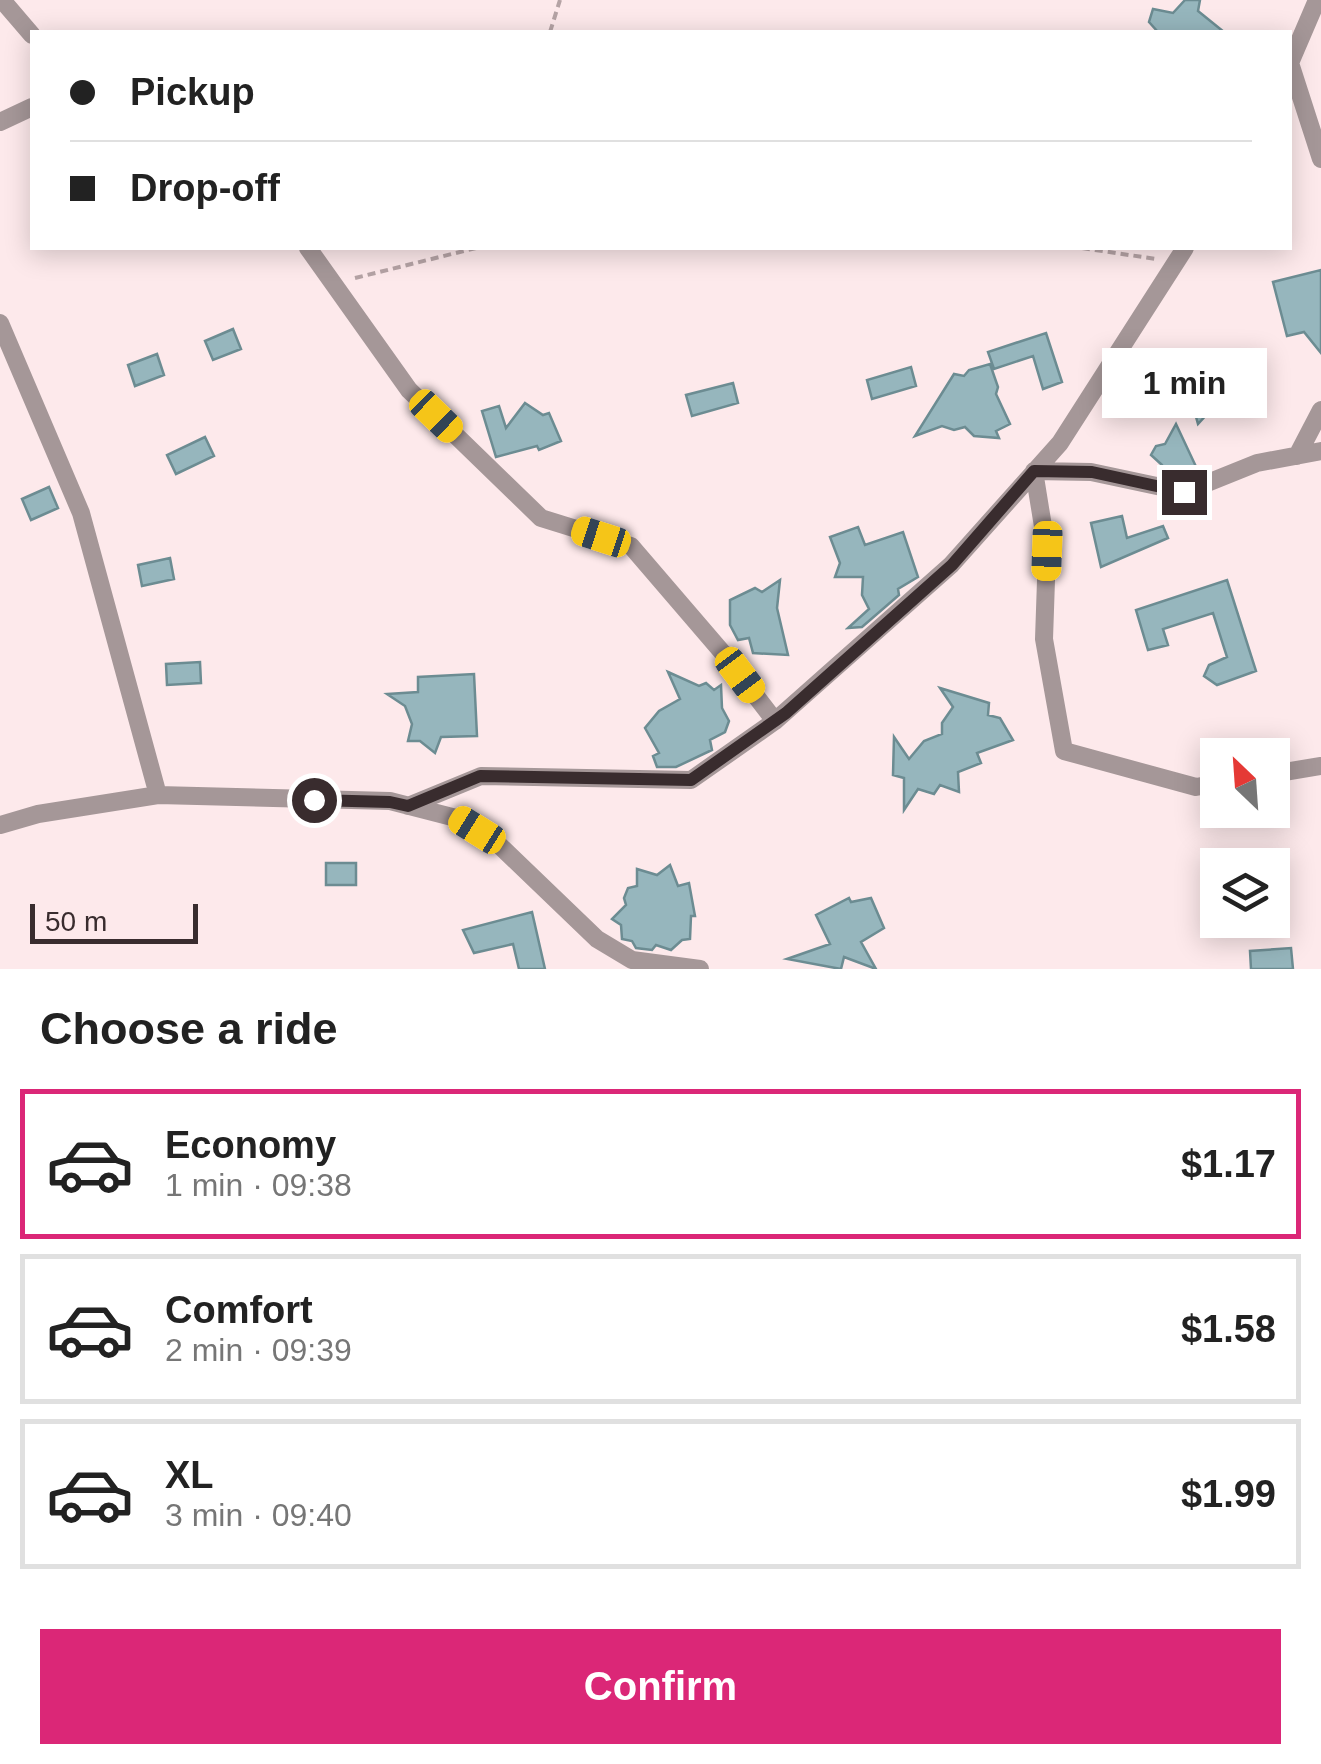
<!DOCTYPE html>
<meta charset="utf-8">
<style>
:root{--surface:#fff;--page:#f2f2f2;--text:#222;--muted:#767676;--line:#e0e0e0;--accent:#db2777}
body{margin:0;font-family:Helvetica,sans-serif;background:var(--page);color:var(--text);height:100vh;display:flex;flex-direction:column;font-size:38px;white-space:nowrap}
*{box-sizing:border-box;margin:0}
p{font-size:32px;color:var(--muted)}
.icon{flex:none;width:55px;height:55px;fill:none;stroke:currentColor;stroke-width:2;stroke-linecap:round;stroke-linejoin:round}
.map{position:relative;height:969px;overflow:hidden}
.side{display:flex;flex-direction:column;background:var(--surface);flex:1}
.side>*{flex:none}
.banner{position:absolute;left:30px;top:30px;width:1262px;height:220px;border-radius:0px;box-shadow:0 5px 25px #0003;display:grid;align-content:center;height:220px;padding:0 40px;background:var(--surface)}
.needle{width:65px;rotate:335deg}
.fabs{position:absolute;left:1200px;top:738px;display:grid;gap:20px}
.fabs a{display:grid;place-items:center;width:90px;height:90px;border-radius:0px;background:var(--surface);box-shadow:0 5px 25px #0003;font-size:50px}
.scale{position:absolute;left:30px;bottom:25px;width:168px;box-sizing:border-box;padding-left:10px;border:5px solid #392c2e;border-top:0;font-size:28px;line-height:35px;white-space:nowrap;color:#392c2e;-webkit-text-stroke:8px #fde9eb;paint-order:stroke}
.end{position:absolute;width:45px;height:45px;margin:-22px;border:12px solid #392c2e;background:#fff;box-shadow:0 0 0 5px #fff}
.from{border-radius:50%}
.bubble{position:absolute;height:70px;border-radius:0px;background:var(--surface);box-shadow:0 5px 25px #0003;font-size:32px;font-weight:700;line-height:70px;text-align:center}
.car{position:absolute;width:30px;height:60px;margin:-30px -15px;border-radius:12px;box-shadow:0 0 8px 2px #0007;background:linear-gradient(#f5c518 24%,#345 0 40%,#f5c518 0 76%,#345 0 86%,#f5c518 0)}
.banner b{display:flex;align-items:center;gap:35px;height:95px;font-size:38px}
.banner b+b{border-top:2px solid var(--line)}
.banner i{width:25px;height:25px;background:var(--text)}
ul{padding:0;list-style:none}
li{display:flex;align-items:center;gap:30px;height:150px;margin:0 20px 15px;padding:0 20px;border:5px solid var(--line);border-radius:0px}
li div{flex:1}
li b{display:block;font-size:38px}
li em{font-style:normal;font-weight:700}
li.on{border-color:var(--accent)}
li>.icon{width:90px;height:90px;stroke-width:1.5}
h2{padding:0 40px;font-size:45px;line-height:120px}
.primary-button{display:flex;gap:20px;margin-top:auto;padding:20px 40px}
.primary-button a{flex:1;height:115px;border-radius:0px;background:var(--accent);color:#fff;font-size:40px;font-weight:700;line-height:115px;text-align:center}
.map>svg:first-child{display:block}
.building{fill:#96b6bd;stroke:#6c8c92;stroke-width:2.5}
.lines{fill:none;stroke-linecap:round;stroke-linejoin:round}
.path{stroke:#b5a3a5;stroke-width:4;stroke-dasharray:8 5;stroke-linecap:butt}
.minor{stroke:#a59798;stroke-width:18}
.route{stroke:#392c2e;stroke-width:12}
</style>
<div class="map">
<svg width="1321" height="969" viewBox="0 0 1321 969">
<rect width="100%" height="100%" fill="#fde9eb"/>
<path class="building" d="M1185,0H1200L1198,11L1224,32H1158L1149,22L1153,9L1173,13Z
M1321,270V353L1304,332L1287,336L1273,282Z
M233,329L241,349L213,360L205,341Z
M1046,333L1062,382L1043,389L1033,356L994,369L988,352Z
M157,354L164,375L135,386L128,365Z
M990,364L998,387L996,394L1010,424L996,431L999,438L974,436L965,427L954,430L942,426L915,436L954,374L964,376L969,370Z
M911,367L916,386L872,399L867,380Z
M733,383L738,403L692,416L686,395Z
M1230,389L1198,424L1191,399Z
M525,403L543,415L549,413L561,441L539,450L537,446L496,457L482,411L499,406L506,428Z
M1176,424L1199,473L1184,479L1164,475L1162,465L1151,455L1156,446L1165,444Z
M205,437L214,456L176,474L167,455Z
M49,487L58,508L31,520L22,499Z
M1122,516L1127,538L1163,526L1168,538L1101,567L1091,523Z
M858,527L865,545L903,532L918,577L898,589L899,595L862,627L848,628L869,609L862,595L863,577H835L840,563L830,537Z
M170,558L174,579L142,586L138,565Z
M780,580L777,608L788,655L753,653L749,638L738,640L730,625V600L755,588L762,592Z
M1227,580L1256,671L1217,685L1204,676L1209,665L1227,657L1213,613L1163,629L1168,645L1148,650L1136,610Z
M200,662L201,683L167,685L166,664Z
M668,672L699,686L706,683L714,690L721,685L722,708L729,721L725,732L710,740L712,750L676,767H657L653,756L659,753L645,728L659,711L680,699Z
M474,674L477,736L441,737L435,753L420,741H408L412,724L405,706L387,694L418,692V677Z
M940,688L989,703L988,715L1000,718L1013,740L977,753L981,763L958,772L959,792L940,785L934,794L918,789L904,810V778L893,775L894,737L909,759L924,741L942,734V723L953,707Z
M326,863H356V885H326Z
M670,865L678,886L689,883L695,916H691L690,939L682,940L671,950L656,945L652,950L636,948L632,941L622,939L621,925L612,919L626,905L624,898L628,888L637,886V869L657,875Z
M849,898L851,902L871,898L884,928L861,942L876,969L844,957L841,969L787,959L830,944L816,915Z
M532,912L545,969H519L513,944L474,953L463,930Z
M1291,948L1293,969H1251L1250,951Z"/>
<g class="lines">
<path class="path" d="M550,32L560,0
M1082,248L1156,259
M355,278L476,248"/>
<path class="minor" d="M2,0L32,35
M1290,63L1321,159
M1290,63L1317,0
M0,122L32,107
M308,248L409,390L541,518L631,546L722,652L775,721
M0,323L81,513L158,795
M1297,456L1321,410
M1272,774L1321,766
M1218,783L1196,787L1064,751L1044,639L1047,551L1034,471L1091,472L1185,492L1257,463L1321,451
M408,806L481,776L691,780L775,721L951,565L1060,443L1185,248
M0,825L38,814L158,795L390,801L456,818L497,843L597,939L632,960L700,969"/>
</g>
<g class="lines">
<path class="route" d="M314,800L390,802L408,806L480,776L691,780L786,713L952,565L1034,471L1092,472L1184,492"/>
</g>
</svg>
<div class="fabs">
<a><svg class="needle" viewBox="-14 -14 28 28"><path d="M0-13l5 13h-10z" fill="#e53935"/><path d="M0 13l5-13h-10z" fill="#767676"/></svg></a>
<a><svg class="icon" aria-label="layers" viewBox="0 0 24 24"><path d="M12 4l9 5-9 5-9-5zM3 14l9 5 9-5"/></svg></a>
</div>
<div class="scale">50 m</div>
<i class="end from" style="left:314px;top:800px"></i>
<i class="end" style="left:1184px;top:492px"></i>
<div class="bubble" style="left:1102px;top:348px;width:165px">1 min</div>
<i class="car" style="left:436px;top:416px;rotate:134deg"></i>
<i class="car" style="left:601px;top:537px;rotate:288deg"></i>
<i class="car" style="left:1047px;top:551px;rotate:182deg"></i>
<i class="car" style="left:740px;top:675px;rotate:143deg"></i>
<i class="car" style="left:477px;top:830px;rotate:302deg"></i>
<div class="banner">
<b><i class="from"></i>Pickup</b>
<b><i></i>Drop-off</b>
</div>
</div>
<section class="side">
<h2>Choose a ride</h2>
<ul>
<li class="on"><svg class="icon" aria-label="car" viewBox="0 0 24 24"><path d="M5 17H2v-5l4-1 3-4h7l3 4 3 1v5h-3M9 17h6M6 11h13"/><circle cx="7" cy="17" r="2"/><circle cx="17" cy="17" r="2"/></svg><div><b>Economy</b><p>1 min · 09:38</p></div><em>$1.17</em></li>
<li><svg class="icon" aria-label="car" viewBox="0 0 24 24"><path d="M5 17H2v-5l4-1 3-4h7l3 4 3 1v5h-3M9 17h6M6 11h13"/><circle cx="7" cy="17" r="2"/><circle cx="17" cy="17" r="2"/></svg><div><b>Comfort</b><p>2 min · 09:39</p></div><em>$1.58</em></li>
<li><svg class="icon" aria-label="car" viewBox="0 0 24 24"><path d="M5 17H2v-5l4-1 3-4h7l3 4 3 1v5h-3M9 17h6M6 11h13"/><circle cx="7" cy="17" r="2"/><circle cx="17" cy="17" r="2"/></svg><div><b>XL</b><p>3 min · 09:40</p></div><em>$1.99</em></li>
</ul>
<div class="primary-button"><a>Confirm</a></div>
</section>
